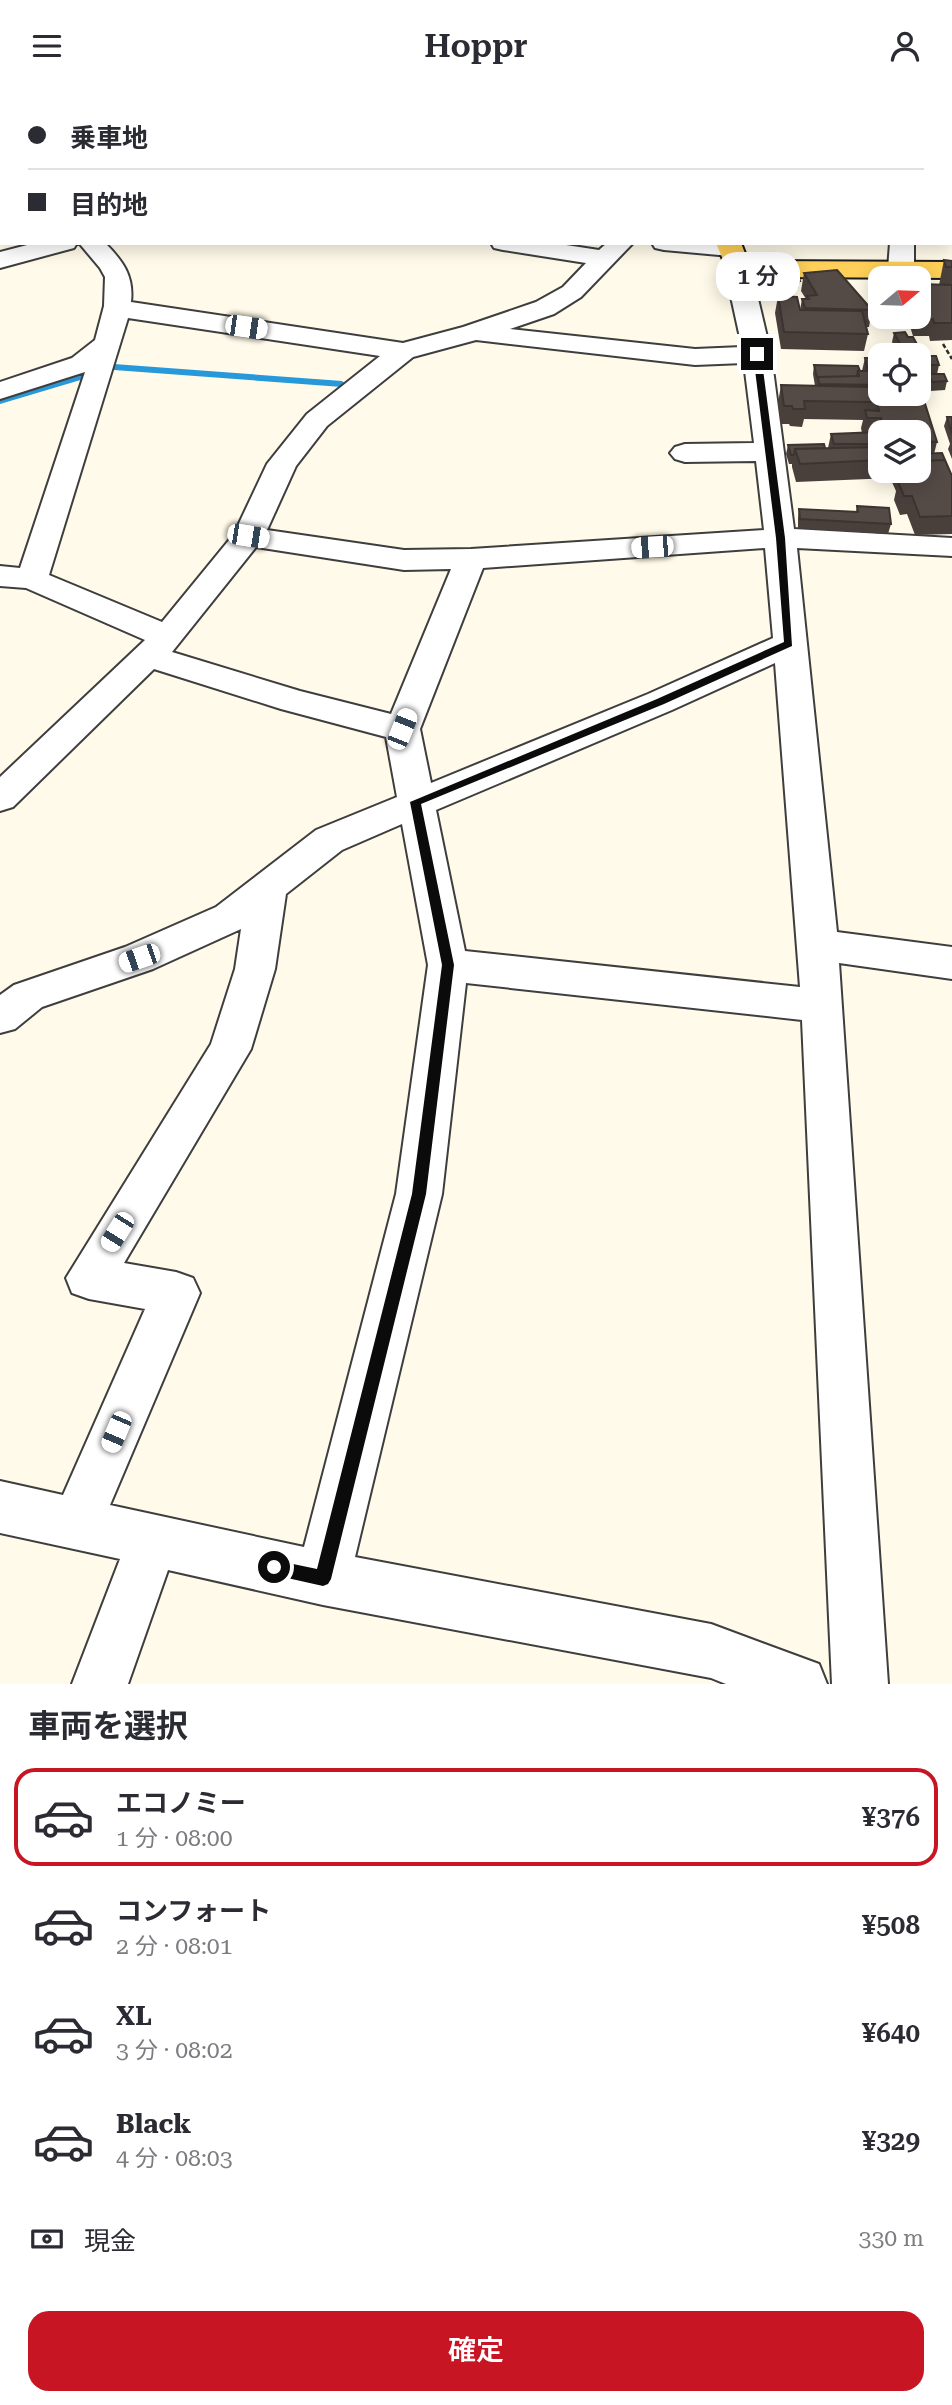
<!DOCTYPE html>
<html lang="ja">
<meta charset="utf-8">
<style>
:root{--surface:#fff;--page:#f2f2f3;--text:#2b2b33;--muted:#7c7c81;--line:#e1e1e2;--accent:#c81523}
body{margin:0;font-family:"Roboto Serif","Noto Sans JP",serif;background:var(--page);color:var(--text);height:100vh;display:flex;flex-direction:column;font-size:26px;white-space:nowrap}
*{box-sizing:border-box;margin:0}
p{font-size:23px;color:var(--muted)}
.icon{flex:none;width:38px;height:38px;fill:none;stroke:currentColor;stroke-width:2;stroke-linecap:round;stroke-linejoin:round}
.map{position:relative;height:1593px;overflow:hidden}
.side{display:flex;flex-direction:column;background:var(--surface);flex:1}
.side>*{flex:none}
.guide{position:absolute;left:0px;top:0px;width:952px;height:154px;box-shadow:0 4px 18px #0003;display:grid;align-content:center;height:154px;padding:0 28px;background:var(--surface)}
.needle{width:46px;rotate:71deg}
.fabs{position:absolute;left:868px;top:175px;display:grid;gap:14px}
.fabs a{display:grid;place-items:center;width:63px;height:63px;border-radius:14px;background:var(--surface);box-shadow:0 4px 18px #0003;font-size:35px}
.end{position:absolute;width:32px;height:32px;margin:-16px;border:9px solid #0b0b0b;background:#fff;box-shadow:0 0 0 4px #fff}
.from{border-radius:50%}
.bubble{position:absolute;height:49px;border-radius:21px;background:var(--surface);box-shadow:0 4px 18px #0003;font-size:23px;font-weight:600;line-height:49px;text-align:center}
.car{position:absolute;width:21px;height:42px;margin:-21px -10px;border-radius:9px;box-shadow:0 0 5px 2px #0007;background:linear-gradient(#fff 24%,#345 0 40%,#fff 0 76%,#345 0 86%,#fff 0)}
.guide b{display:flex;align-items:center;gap:24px;height:66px;font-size:26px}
.guide b+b{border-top:2px solid var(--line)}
.guide i{width:18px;height:18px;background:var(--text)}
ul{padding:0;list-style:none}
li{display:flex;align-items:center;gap:21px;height:98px;margin:0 14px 10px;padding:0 14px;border:4px solid transparent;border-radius:21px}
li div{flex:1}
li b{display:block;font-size:26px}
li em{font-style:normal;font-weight:600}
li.current{border-color:var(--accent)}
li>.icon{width:63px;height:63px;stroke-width:1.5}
h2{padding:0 28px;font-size:32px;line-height:84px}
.pay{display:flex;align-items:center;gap:18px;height:77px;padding:0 28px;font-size:26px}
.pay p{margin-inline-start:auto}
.primary-button{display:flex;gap:14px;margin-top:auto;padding:14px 28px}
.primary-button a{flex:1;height:80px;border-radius:21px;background:var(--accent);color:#fff;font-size:28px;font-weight:600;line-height:80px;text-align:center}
header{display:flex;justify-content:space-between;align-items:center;height:91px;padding:0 28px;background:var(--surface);font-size:32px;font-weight:600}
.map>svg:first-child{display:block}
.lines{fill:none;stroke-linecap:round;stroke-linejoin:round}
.stream{fill:#2799db;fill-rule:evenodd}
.minor-casing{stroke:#3e3e3e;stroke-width:4}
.major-casing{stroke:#1c1c1c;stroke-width:4}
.path{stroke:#2d2d2d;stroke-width:2.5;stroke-dasharray:4.5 2.5;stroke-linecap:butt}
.minor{fill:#fff;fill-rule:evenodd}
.major{fill:#ffd159;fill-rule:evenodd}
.wall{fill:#49403c;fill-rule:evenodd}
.building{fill:#554b46;stroke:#3c3431;stroke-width:2}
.route{fill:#0b0b0b}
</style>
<header><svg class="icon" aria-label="menu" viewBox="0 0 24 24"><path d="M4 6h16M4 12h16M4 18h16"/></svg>Hoppr<svg class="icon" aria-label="person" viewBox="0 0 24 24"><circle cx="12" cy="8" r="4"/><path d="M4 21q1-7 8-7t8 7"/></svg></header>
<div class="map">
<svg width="952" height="1593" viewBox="0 0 952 1593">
<rect width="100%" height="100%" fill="#fffae9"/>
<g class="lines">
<path class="stream" d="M114,273L342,290L346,293L342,296L114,279L0,313V307Z"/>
<defs>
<path id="minor" d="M113,0H135L136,2H114Z
M390,0H412V2H390Z
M525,0H547V2H525Z
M901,0H923V2H901Z
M0,42H2V56H0Z
M0,117H2V131H0Z
M35,152H77L74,157L0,177V161Z
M79,152H105C123,170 134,185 131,211L403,252L463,236L536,211L563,196L586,172L503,159L494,157L491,152H553L599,159L607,152H633L581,206L554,223L510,238L695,258L742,256L725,178L729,173L738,170L747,173L751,178L771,263L794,438L952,447V465L797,457L837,841L952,856V888L839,872L888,1593H832L802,929L466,892L442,1103L355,1466L711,1533L819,1573L827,1593H726L711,1587L323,1514L168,1479L128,1593H72L120,1468L0,1442V1390L63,1404L145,1218L89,1208L72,1202L66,1187L211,953L235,878L241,838L153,878L42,916L15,938L0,942V904L14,894L125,856L216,816L316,739L397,706L386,646L281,618L154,578L13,716L0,720V686L145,549L26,497L0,495V475L20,477L85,281L0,308V291L72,267L95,249L104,215L105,186L100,177ZM128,227L380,265L307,323L267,373L234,443L162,531L49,484ZM476,249L695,274L744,272L754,352L685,353L675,356L670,362L675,368L685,371L756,370L764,439L471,458L404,459L267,439L296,375L327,335L413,266ZM256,456L404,479L451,478L391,623L300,600L172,561ZM765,457L773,547L648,603L431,692L420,638L483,477ZM775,572L800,896L465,860L436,719L672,619ZM402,733L428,874L396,1103L304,1456L110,1414L200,1202L193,1187L176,1181L124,1172L251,958L275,878L286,803L342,759Z
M652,152H737L742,158L739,163L730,165L664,159L655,157Z
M890,152H914V178L910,183L901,186L892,183L888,178Z"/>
<path id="major" d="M679,0H701V2H679Z
M716,152H741L748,170L952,171V187L738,186L729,183Z"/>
</defs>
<use href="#minor" class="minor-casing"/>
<use href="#major" class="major-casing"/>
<path class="path" d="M943,253L952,268"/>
<use href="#minor" class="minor"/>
<use href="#major" class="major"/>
</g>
<path class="wall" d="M944,169L952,170V249L930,250L929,245H913L907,226H919L939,194Z
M804,182L872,219L869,236H866L868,243L864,260L781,258L775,222L778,205L800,219L802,208H806L801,200Z
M761,184L800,190L798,198H790L789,204H762L760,193Z
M894,242L908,246L918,255L917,264H900L892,251Z
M919,265L939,274L937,283L947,290L945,299L930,300L925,291H919Z
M865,267H880V303L937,351L934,363L952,385V443L915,444L907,423L900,424L894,409L896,400L891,389L892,387L796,391L792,376V373H789L786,363L788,354L828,357L831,343L862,342L861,337L863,329L804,328L802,336L790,335L789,333H781L778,312L781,294L815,295L813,283L814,274L862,280ZM880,341H919V380H880Z
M947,326H952V368L948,358L950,353L944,335Z
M857,415L891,433L888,443L798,437V427L799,418L856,421Z"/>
<path class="building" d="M944,169L952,170V176H946Z
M837,179L872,219L805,217L802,208H809L807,205L817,204L804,182Z
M766,180L797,181L800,190H789L791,195H763L761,184Z
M919,193L952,194V232H934L933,228H916V226H919Z
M778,205L797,206L800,219L862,220L868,243L784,241Z
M905,241L908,246H913L918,255L914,256L917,262L906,263L894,242Z
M919,265H936L939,274H922Z
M865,267H880V294L819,293L818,286L859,285L858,280H868Z
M814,274L858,275L860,280H858L857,285L817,286Z
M919,276H929L932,283H944L947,290L932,291L928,282H920Z
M781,294L869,296L872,311L804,310L805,318H793L792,315H784Z
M875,303H922L937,351L919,350V341H880V353H834L831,343L879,341L878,338H884L881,327H867L865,319L879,320Z
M947,326H952V343Z
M824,353L825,357L795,358L794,364H791L788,354Z
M880,356V369L800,373L795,358Z
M942,362L945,369L919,370V363Z
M945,369L952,385V425L920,426L912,405H904L898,391H903L899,380H919V370Z
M857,415L889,417L891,433L800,428L799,418L858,421Z"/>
<path class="route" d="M757,260L761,263L785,447L792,555L664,613L421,713L454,874L426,1103L331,1488L328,1493L323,1495L274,1484L269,1482L266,1476L269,1471L274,1469L317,1478L412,1103L442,874L410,711L657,608L784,551L776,447L753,263Z"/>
</svg>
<div class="fabs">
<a><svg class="needle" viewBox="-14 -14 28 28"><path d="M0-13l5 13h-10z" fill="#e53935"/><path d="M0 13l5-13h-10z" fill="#7c7c81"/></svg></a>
<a><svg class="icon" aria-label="locate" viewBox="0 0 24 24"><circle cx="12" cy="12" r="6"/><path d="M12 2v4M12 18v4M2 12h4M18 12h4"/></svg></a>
<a><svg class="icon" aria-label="layers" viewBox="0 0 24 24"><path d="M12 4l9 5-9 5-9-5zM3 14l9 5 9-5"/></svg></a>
</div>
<i class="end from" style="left:274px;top:1476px"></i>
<i class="end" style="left:757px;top:263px"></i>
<div class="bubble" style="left:716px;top:161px;width:84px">1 分</div>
<i class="car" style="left:246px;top:236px;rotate:98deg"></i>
<i class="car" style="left:248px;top:445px;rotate:99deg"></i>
<i class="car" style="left:652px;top:456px;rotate:266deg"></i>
<i class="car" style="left:402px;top:638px;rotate:22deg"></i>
<i class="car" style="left:139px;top:867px;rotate:251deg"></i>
<i class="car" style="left:117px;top:1141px;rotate:212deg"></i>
<i class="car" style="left:116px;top:1341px;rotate:203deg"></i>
<div class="guide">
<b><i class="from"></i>乗車地</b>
<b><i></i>目的地</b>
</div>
</div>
<section class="side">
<h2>車両を選択</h2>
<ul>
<li class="current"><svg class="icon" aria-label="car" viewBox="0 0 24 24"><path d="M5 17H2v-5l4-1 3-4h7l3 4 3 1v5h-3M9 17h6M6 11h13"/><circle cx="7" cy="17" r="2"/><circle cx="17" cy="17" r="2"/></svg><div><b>エコノミー</b><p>1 分 · 08:00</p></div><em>¥376</em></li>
<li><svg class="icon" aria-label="car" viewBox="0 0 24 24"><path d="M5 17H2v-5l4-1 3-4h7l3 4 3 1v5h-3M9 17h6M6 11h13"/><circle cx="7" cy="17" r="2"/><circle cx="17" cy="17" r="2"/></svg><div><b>コンフォート</b><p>2 分 · 08:01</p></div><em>¥508</em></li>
<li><svg class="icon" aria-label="car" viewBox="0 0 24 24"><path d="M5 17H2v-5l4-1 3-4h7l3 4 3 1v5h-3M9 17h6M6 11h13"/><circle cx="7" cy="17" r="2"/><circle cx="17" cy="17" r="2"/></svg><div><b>XL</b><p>3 分 · 08:02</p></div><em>¥640</em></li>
<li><svg class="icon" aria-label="car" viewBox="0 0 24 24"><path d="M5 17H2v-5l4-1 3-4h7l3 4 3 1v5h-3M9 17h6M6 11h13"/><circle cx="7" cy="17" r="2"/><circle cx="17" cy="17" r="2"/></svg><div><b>Black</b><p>4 分 · 08:03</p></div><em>¥329</em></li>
</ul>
<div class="pay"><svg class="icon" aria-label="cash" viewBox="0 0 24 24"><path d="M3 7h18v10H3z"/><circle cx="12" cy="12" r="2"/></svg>現金<p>330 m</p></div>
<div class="primary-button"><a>確定</a></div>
</section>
